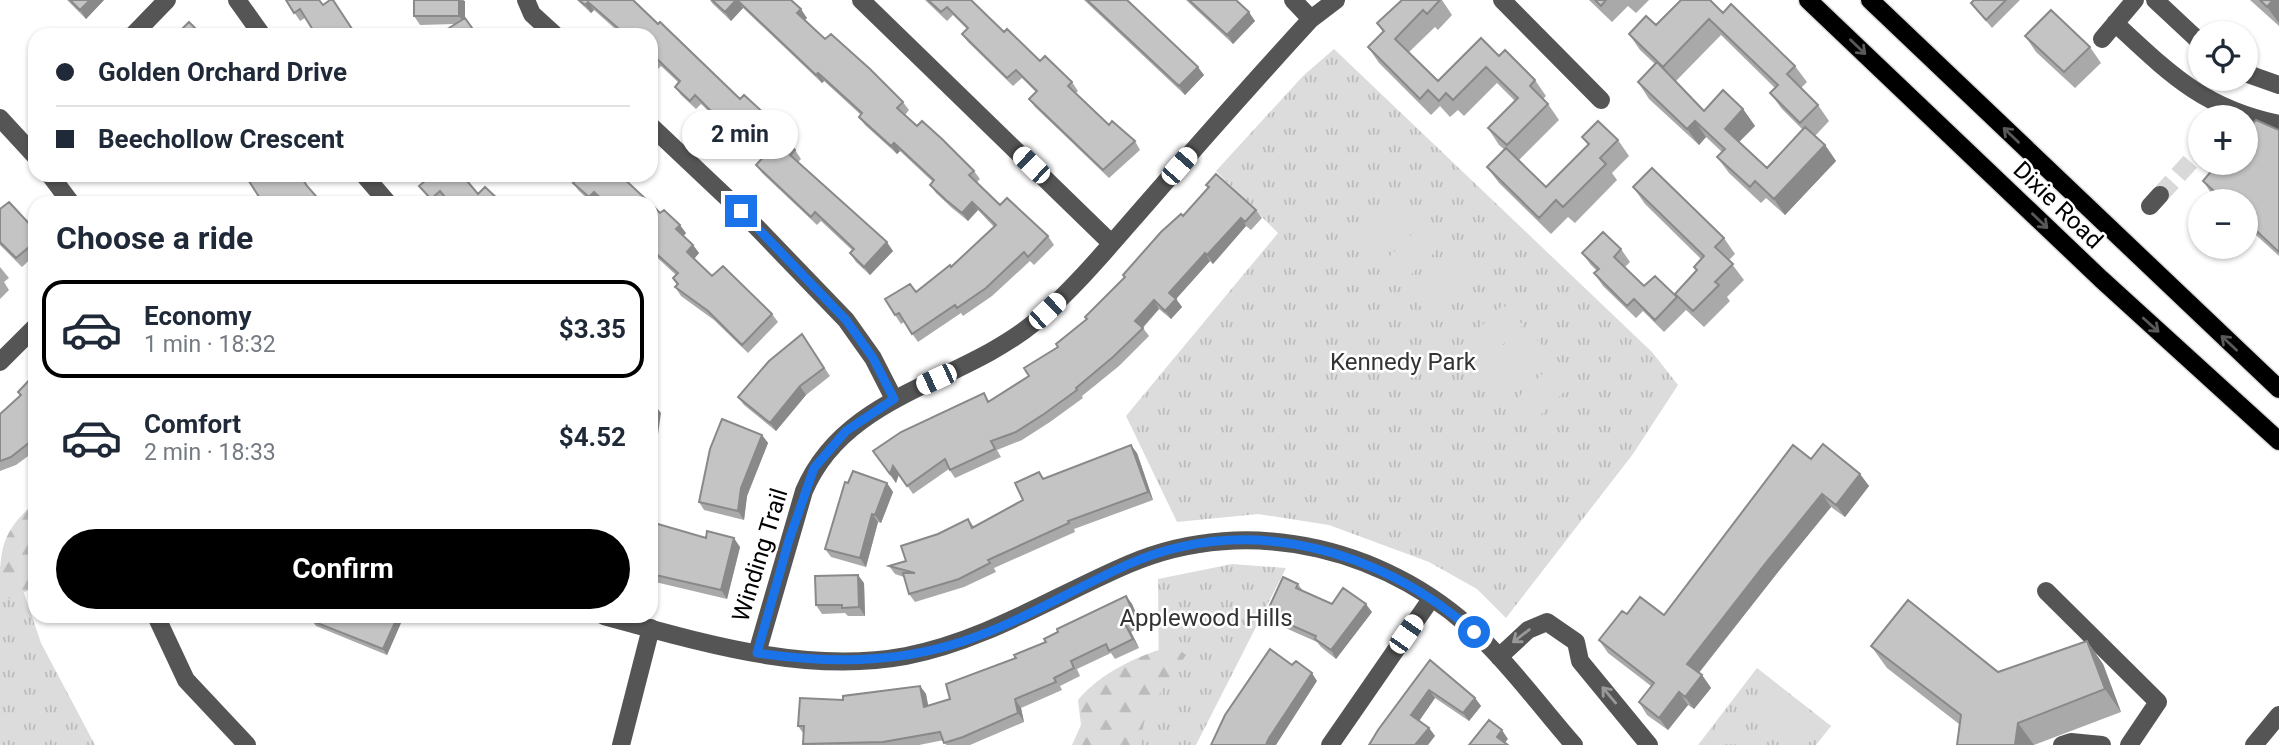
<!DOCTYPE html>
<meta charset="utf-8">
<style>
:root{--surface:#fff;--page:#f6f6f7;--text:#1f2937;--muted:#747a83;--line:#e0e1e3;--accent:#000}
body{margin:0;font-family:Roboto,sans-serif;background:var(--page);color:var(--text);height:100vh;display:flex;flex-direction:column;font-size:26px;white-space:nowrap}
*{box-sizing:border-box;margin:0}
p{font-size:23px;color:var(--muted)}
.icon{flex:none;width:38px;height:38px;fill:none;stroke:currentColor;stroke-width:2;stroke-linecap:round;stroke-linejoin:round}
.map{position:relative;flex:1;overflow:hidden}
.drawer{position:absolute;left:28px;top:196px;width:630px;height:427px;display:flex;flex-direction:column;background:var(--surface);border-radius:21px;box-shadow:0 2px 5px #0004}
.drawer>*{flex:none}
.banner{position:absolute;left:28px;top:28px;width:630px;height:154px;border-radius:21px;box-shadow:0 2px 5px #0004;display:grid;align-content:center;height:154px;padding:0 28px;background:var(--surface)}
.controls{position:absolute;left:2188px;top:21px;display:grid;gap:14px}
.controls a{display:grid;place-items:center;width:70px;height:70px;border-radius:50%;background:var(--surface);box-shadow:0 2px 5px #0004;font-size:35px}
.end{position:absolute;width:32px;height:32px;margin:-16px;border:9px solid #1a73e8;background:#fff;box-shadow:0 0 0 4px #fff}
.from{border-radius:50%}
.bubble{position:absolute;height:49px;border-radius:24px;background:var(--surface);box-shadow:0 2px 5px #0004;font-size:23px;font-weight:700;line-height:49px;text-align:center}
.car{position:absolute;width:21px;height:42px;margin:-21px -10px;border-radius:9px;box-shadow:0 0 5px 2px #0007;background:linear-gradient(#fff 24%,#345 0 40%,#fff 0 76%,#345 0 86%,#fff 0)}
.banner b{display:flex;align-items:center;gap:24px;height:66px;font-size:26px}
.banner b+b{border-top:2px solid var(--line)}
.banner i{width:18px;height:18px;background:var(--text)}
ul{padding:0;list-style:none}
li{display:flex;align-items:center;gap:21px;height:98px;margin:0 14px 10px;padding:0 14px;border:4px solid transparent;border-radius:21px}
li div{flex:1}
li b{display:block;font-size:26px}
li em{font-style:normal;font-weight:700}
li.on{border-color:var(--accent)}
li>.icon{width:63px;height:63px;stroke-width:1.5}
h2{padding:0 28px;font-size:32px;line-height:84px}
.action{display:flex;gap:14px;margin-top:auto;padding:14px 28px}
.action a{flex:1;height:80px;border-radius:42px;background:var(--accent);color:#fff;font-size:28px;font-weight:700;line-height:80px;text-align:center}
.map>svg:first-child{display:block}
.grass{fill:url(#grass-tufts)}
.forest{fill:url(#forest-firs)}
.pitch{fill:#dcdcdc}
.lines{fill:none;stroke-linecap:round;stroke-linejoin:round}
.minor-tunnel{stroke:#d9d9d9;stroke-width:18;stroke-dasharray:18 9;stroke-linecap:butt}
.major-casing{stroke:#dbdbdb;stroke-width:21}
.minor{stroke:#555;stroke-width:18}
.major{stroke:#000;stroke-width:18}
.wall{fill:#a9a9a9;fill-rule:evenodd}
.shaded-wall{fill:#898989}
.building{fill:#c4c4c4;stroke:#898989;stroke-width:2}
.oneway{stroke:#595959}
.oneway2{stroke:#999}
.route{stroke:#1a73e8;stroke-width:9}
.labels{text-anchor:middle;stroke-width:5;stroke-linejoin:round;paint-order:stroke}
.street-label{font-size:24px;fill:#000;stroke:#fff}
.park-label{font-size:24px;fill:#333;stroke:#fff}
</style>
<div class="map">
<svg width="2279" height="745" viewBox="0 0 2279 745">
<defs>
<pattern id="grass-tufts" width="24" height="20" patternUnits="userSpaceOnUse" patternTransform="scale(1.75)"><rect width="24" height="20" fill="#dcdcdc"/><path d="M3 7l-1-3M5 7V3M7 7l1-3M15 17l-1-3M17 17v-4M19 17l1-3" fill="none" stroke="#bbb"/></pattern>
<pattern id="forest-firs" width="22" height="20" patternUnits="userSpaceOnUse" patternTransform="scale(1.75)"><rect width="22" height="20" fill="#dcdcdc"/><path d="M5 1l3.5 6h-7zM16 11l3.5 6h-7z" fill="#bbb"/></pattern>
</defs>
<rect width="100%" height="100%" fill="#fff"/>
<path class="grass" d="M1334,49L1652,352L1678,385L1633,454L1506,618L1477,589L1429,562L1329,525L1258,514L1177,522L1126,416L1278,233L1216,171L1303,76Z
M1232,564L1286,568L1196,745H1095L1159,686L1158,579Z
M0,566L19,578L41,643L95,745H0Z
M1757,668L1831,726L1816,745H1698Z"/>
<path class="forest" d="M35,502V586L12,600L0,594C0,549 0,534 35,502Z
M1174,646L1186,655L1146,714L1139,745H1072L1081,725L1078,700C1099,674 1141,653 1174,646Z"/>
<path class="pitch" d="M1398,196L1418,215L1374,258L1355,238Z
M1424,222L1444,243L1400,285L1381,265Z
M1450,249L1470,270L1426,312L1407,292Z
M1503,305L1523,325L1479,367L1459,347Z
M1529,332L1549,352L1505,394L1485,375Z
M1556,361L1575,381L1532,423L1512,403Z
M1764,686L1812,723L1795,745L1747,708Z
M1737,722L1767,745L1720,744Z"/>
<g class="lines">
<path class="minor-tunnel" d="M2160,195L2200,151"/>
<defs>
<path id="major" d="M1808,0L2101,279L2279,441
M1870,0L2279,389"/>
</defs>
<use href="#major" class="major-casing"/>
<path class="minor" d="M237,0L262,35
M526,0L532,14L555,35
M861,0L1111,243
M1293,0L1311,19
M1502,0L1601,100
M2155,0L2200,42
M2115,23C2170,74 2203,108 2279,124
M133,35L167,0
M2102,39L2135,0
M2245,73L2279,85
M0,118L35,156
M651,126L741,211L846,320L873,358L894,399
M50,175L71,203
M364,175L388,203
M2150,206L2160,195
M0,362L35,327
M2046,591L2158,702L2129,745
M156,616L186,680L247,745
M604,616C700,642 805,675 906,656C987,640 1054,596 1129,564C1250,512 1395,549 1486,643C1518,675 1544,711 1574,745
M757,653L804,491C845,394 960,384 1035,322C1076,287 1112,243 1148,202C1201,141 1255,80 1311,19L1336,0
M1499,657L1528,630L1547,622L1576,642L1580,661L1649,745
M621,745L651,628
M1330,745L1431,599
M2062,745L2071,742L2102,745
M2254,745L2279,715"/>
<use href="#major" class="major"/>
</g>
<path class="wall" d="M67,0H104L86,19Z
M286,0H320L305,18L300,21Z
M414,0H464L465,18L455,24L420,25L414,16Z
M577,0H633L740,99L778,126L784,135L782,137L795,150L801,159L798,162L893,251L870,275L856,262L850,253L852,250L838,237L821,221L817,225L762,173L756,165L764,156L742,138L732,149L718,136L712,127L718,120L701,104L696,109L681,95L675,87L679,83L661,66L655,72L651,67V35H622L594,10L591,13Z
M710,0H781L807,18L804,20L825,39L903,102L909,110L905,115L917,126L974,171L980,179L977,182L1000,205L1048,236L1054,245L1034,265L1030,261L992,296L963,316L961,313L918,342L904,322L901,324L895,315L916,292L951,267L994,227L978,210L968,221L952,208L936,193L930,185L933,182L900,151L897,154L865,125L859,117L861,115L824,81L822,83L743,8L731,21L713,4Z
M925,0H971L1004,32L1040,61L1072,82L1078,91L1076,93L1109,125L1135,141L1140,150L1109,178L1035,107L1029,99L1036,92L1022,78L1013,86L968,42L962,34L967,29L953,15L947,21Z
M1084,0H1127L1204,75L1185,95Z
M1186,0H1236L1255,21L1233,44Z
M1402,0H1442L1452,15L1438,30L1435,27L1409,52L1438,81L1499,56L1535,80L1546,96L1543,99L1548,104L1559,120L1519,160L1546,187L1588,145L1582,137L1618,140L1629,156L1612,173L1617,180L1575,223L1568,217L1551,234L1499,183L1487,167L1505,150L1499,145L1488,128L1515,101L1497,83L1464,116L1458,110L1450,117L1440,106L1431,115L1379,63L1368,47L1383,32L1377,23Z
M1589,0H1649L1636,13L1628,6L1612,22Z
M1974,0H2020L1992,28L1971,3Z
M2250,0H2279V26Z
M1723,13L1795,66L1807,82L1801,88L1818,105L1829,121L1815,136L1825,145L1836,161L1785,215L1766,198L1761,203L1729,173L1717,157L1722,152L1706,137L1699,145L1649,99L1638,82L1655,64L1640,50L1629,34L1656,25ZM1721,35L1775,88L1770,93L1782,109L1803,130L1767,168L1739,142L1755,126L1743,109L1704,111L1676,81Z
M2025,36L2090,47L2101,63L2075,88L2036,52Z
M2279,130V256L2245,225V201H2220L2211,193L2203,181Z
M422,175H474L467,181L478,194L502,203H448L445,200L442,203H433L419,186L426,180Z
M570,175H624L622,177L650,203H603L600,200L598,203H592L579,191L573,183L576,180Z
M1206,185L1256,210L1262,218L1251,230L1246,226L1213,264L1210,261L1176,299L1182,307L1171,319L1159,309L1143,328L1149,336L1119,366L1082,396L1083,398L1050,422L1022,440L997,450L1001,457L955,478L949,469L913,494L899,474L896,483L873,451L989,401L1029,376L1086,320L1125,278L1123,275L1183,216L1208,188Z
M1633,187L1724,238L1735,254L1729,260L1744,280L1727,297L1730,301L1704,327L1686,310L1664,332L1643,311L1636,318L1603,286L1594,273L1597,271L1591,265L1582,253L1621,249L1630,262L1625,267L1644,286L1677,297L1697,271L1694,267L1701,259L1645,204Z
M651,204L686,233L683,236L693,245L699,253L694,259L712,276L772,314L778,322L748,353L714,320L681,296L675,287L677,285L673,278L676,275L651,252Z
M0,209L35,230V255L22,267L0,245Z
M0,267L9,278L4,282L9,290L0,299Z
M802,334L830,376L806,395L776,431L744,405L738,397Z
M35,374V451L16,465L0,471V414L20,395Z
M762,435L768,443L747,496L744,520L704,510L699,502Z
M1137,453L1153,500L1074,529L1075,532L994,568L996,572L964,587L915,602L909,594L904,577L895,574L889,566L906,561L938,534L968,519L974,527L1023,500L1044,478Z
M1811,459L1860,474L1869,486L1845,517L1831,507L1778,572L1699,673L1702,675L1711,688L1694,709L1688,705L1668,730L1647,715L1639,702L1651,686L1608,653L1599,640L1664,615Z
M848,483H887L893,492L881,523L878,522L866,567L831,557L825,549Z
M651,522L706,538L740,547L727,599L651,581Z
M864,583L865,616H848L845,613L822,614L816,605Z
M1298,584L1303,591L1332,604L1372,612L1336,659L1321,647L1317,642L1272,622L1266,614Z
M1126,596L1132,604L1140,622V627L1131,632L1139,648L1115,659L1111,653L1077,669L1080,676L1060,686L1062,690L1021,708L1024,722L970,745H946L944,740L919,745H804L803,744V733L798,726L843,700L920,686L926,694L928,706L950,699L1016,658Z
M314,616H404L387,655L316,626L312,621Z
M2087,641L2103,664L2121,712L2034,745H1957L1959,724L1887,668L1871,646L1998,672Z
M1430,660L1475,698L1481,706L1469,721L1435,698L1419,721L1429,728L1435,736L1369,745Z"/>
<path class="shaded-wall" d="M90,0H104L86,19L80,10Z
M459,0L465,1V24L459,16Z
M737,0L743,8L731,21L725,12Z
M2273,0H2279V23L2267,7Z
M588,2L594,10L591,13L585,5Z
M801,9L807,18L803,22L797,13Z
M1249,12L1255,21L1233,44L1227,35Z
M1198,67L1204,75L1185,95L1179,86Z
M818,73L824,81L822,83L816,75Z
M1743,109L1755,126L1736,145L1725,129Z
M1695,121L1706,137L1699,145L1687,129Z
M778,126L784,135L780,139L775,130Z
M894,143L900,151L897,154L891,146Z
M1825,145L1836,161L1785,215L1774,199Z
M594,192L600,200L598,203H593L589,197Z
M972,202L978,210L968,221L962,213Z
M1241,218L1246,226L1213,264L1207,255Z
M680,225L686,233L682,238L676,229Z
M887,242L893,251L870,275L864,267Z
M693,245L699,253L693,260L687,252Z
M1205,253L1210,261L1176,299L1182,307L1171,319L1165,311L1169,293Z
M1154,300L1159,309L1141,329L1135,321Z
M800,386L806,395L776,431L770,423Z
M655,405L661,413L651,484V435Z
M762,435L768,443L747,496L744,520L738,511L741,488Z
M1131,445L1137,453L1153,500L1148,492Z
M893,466L899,474L896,483L890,474Z
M1860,474L1869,486L1845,517L1836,505Z
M887,483L893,492L881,523L875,515Z
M1822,494L1831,507L1778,572L1696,676L1687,664L1769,559Z
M872,514L878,522L866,567L860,558Z
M734,538L740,547L727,599L721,590Z
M858,575L864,583L865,616L859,607Z
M1126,596L1132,604L1140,622V627L1135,619Z
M1366,604L1372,612L1336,659L1331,650Z
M398,616H404L387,655L383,649Z
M1125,624L1131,632L1139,648L1133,639Z
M2087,641L2103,664L2121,712L2105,689Z
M1312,673L1317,681L1276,745H1266L1269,738Z
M1702,675L1711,688L1694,709L1685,697Z
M920,686L926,694L930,715L924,707Z
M1429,690L1435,698L1417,724L1411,715Z
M1679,692L1688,705L1668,730L1659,718Z
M1475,698L1481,706L1469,721L1463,713Z
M1015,699L1021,708L1024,722L1018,713Z
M2018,723L2034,745H2015Z
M1429,728L1435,736L1428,745H1415Z
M1502,730L1508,739L1503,745L1497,737Z"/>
<path class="building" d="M70,0H90L80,10Z
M286,0H319L323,5L330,0H333L356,35H316L300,9L294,13Z
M414,0H459V16H414Z
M579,0H633L658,24L660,22L740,99L744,95L778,126L775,130L795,150L790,155L887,242L864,267L850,253L854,249L832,228L815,212L811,217L756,165L766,154L736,130L726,140L712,127L719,119L695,95L690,101L675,87L680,81L655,57L651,61V35H626L588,2L585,5Z
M712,0H736L725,12Z
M737,0H791L801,9L797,13L825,39L831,34L870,69L903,102L897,108L917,126L922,121L942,139L974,171L969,175L1000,205L1007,198L1048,236L1028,257L1024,252L986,288L957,308L955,305L912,334L899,313L895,315L885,299L910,284L916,292L950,265L951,267L996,225L972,202L962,213L946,200L930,185L934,180L894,143L891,146L859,117L862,113L818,73L816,75Z
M928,0H971L1004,32L1007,29L1040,61L1045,56L1072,82L1068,86L1109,125L1112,121L1135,141L1103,170L1029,99L1037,91L1016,70L1007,78L962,34L968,28L947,7L941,12Z
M1087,0H1127L1198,67L1179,86Z
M1189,0H1236L1249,12L1227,35Z
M1402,0H1440L1427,14L1423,10L1395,39L1438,81L1481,38L1499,56L1505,50L1535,80L1530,86L1548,104L1507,145L1488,128L1518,98L1486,67L1453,100L1446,93L1439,101L1428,90L1420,99L1368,47L1384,31L1377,23Z
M1595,0H1606L1601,6Z
M1681,0H1710L1723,13L1731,4L1795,66L1787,74L1818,105L1800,123L1770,93L1778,85L1709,19L1663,67L1629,34L1646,16L1656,25Z
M1974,0H2006L1986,20L1971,3Z
M2260,0H2273L2267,7Z
M2051,10L2090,47L2064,72L2025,36Z
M465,18L477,35H442L441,33Z
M189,22L202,35H176Z
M1657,62L1704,111L1723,90L1743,109L1725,129L1767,168L1805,127L1825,145L1774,199L1755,181L1750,187L1717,157L1725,149L1695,121L1687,129L1638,82Z
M2256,120L2279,130V252L2245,220V201H2225L2203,181L2218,163H2245V132Z
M1598,121L1618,140L1600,158L1606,164L1563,207L1556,200L1539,218L1487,167L1506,148L1546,187L1589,144L1582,137Z
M1652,168L1724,238L1715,247L1733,264L1715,282L1719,285L1693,311L1675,294L1697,270L1694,267L1704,256L1633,187Z
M1216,174L1256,210L1245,222L1241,218L1207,255L1205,253L1169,293L1176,299L1165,311L1154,300L1135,321L1143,328L1113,357L1076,388L1077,390L1044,414L1016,432L991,441L995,449L950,470L945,459L907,486L893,466L890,474L873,451L901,432L984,393L988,402L1029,376L1024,368L1058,347L1056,344L1087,319L1085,317L1125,277L1123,275L1161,232L1181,214L1183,216L1209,187L1206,185Z
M245,175H300L307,186L322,203H263Z
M423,175H462L478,194L485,187L502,203H450L440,191L431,199L419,186L426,180Z
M573,175H620L650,203H606L594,192L589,197L573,183L577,179Z
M9,202L35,230V242L16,258L0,242V209Z
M651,204L660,213L664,210L680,225L676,229L693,245L687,252L712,276L723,266L772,314L742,345L708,311L675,287L678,284L673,278L678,273L651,249Z
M1603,232L1621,249L1614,257L1644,286L1655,276L1677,297L1655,320L1634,299L1627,306L1594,273L1599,269L1582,253Z
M802,334L824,368L800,386L770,423L738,397L769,361Z
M35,374V438L11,457L0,461V414L21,395L18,392Z
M651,404L655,405L651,435Z
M722,419L762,435L741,488L738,511L699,502L710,449Z
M1823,444L1860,474L1836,505L1822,494L1769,559L1687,664L1702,675L1685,697L1679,692L1659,718L1639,702L1654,683L1599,640L1622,611L1627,614L1640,597L1664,615L1793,445L1811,459Z
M1131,445L1148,492L1068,521L1069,523L988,560L990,563L959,579L909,594L903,573H915L889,566L906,561L901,546L938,534L968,519L972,528L1023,500L1015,483L1039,472L1043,479Z
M853,471L887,483L875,515L872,514L860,558L825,549L845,482L848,483Z
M651,522L706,538L707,531L734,538L721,590L651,574Z
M858,575L859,607L842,608V605H816L815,576Z
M1283,577L1298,584L1296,588L1332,604L1343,588L1366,604L1331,650L1315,639L1316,636L1266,614Z
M1126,596L1134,614L1135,619L1125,624L1133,639L1109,651L1106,644L1071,661L1074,668L1054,678L1056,682L1015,699L1018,713L963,737L944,743L940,732L883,742L803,744L804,726H798L800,698L843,700V696L920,686L924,707L950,699L946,684L1016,658L1014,655L1046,642L1044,639L1058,632L1057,629Z
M1908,600L1998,672L2087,641L2105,689L2018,723L2015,745H1957L1961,715L1871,646Z
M314,616H398L383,649L312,621Z
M1270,649L1292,665L1296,661L1312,673L1269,738L1266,745H1211L1225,715Z
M1430,660L1475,698L1463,713L1429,690L1411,715L1429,728L1415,745H1369L1378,730Z
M1489,720L1502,730L1497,737L1508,745H1469Z"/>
<defs><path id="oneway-shaft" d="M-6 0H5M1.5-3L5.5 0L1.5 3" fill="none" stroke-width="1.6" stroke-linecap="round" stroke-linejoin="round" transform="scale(1.75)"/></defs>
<g class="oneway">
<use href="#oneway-shaft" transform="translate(1858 47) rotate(44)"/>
<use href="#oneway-shaft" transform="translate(2011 135) rotate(-136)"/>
<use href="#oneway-shaft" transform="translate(2040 221) rotate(44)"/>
<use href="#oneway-shaft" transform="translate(2151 325) rotate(42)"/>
<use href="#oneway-shaft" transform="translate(2229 343) rotate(-137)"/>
</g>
<g class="oneway2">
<use href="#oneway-shaft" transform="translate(1521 636) rotate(142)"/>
<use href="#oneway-shaft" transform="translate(1609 695) rotate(-130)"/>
</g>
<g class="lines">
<path class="route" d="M741,211L846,320L873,358L894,399L846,431L814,468L789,540L757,653C826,663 893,664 961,642C1020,623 1073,589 1129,564C1249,512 1379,549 1474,632"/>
</g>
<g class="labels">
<g class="street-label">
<text transform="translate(2058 205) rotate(44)" y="8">Dixie Road</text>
<text transform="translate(760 555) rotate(-73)" y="8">Winding Trail</text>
</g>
<g class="park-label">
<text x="1403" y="370">Kennedy Park</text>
<text x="1206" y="626">Applewood Hills</text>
</g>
</g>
</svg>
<div class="controls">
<a><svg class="icon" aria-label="locate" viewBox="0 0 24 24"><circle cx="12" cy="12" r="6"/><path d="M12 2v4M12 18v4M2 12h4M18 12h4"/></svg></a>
<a>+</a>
<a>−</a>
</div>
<i class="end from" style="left:1474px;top:632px"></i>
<i class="end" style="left:741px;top:211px"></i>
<div class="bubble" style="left:682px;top:110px;width:116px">2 min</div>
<i class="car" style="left:1031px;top:165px;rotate:314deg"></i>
<i class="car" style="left:1179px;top:166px;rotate:41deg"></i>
<i class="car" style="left:1047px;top:311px;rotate:47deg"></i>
<i class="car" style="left:936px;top:379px;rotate:245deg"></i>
<i class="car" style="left:1406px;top:634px;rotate:35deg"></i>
<div class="banner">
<b><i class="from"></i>Golden Orchard Drive</b>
<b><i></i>Beechollow Crescent</b>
</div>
<section class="drawer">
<h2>Choose a ride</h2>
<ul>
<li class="on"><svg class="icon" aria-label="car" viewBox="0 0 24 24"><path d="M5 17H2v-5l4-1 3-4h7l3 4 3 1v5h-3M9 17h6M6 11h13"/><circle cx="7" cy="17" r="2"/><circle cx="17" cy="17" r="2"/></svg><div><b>Economy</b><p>1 min · 18:32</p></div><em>$3.35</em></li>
<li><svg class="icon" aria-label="car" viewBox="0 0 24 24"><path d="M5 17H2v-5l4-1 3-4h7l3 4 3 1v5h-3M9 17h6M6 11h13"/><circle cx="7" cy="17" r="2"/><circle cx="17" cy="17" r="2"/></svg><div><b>Comfort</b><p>2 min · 18:33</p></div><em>$4.52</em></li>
</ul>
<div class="action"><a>Confirm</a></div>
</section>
</div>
